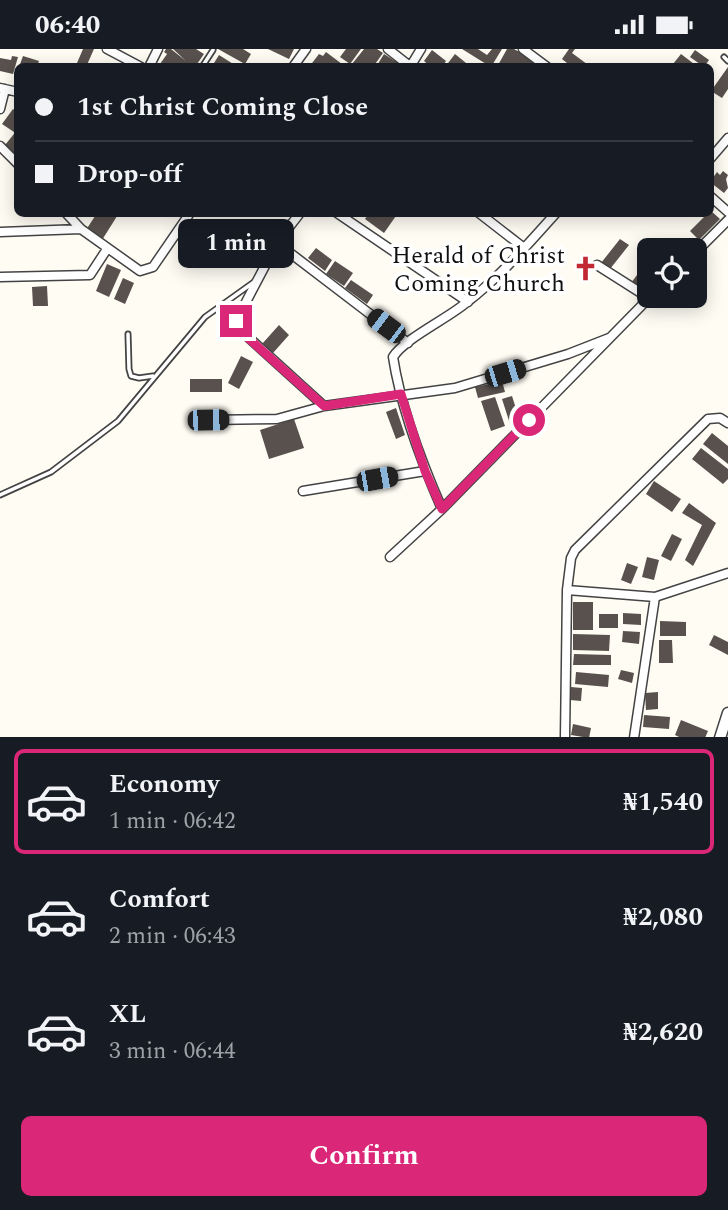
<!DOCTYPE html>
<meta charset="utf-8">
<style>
:root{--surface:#171b24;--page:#20242c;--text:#f1f3f6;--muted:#9ea1a6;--line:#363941;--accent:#db2777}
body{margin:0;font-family:Spectral,serif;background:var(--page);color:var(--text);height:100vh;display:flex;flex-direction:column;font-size:26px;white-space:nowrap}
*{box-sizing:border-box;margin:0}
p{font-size:23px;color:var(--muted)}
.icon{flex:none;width:38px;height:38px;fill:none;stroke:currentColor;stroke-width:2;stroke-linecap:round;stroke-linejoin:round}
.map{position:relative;height:688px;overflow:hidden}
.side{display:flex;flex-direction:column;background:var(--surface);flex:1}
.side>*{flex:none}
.banner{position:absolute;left:14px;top:14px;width:700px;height:154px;border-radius:10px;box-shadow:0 4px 18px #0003;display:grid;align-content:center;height:154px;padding:0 21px;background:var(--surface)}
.tools{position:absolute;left:637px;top:189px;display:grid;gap:14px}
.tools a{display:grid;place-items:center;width:70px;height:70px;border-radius:10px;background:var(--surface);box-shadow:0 4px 18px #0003;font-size:35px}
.end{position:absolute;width:32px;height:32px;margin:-16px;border:9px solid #db2777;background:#fff;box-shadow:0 0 0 4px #fff}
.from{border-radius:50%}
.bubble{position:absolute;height:49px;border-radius:10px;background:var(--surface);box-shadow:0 4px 18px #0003;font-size:23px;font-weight:700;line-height:49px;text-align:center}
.car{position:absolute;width:21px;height:42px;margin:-21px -10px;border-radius:9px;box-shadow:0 0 5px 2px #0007;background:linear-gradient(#222 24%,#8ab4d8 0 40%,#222 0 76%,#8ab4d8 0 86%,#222 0)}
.banner b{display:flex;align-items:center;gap:24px;height:66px;font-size:26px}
.banner b+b{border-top:2px solid var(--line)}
.banner i{width:18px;height:18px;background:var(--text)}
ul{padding:12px 0 0;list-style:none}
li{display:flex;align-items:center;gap:21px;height:105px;margin:0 14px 10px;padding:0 7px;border:4px solid transparent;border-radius:10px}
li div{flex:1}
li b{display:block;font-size:26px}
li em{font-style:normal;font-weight:700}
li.active{border-color:var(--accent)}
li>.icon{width:63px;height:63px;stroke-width:1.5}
.cta{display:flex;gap:14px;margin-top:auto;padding:14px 21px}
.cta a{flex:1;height:80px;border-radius:10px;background:var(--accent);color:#fff;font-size:28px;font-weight:700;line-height:80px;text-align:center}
.status{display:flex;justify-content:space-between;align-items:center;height:49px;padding:0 35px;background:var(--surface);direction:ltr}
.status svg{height:19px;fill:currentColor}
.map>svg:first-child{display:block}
.building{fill:#59514d}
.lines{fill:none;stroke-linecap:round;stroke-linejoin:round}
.service-casing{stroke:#434343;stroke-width:7}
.minor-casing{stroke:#434343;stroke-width:11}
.tertiary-casing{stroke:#434343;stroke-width:13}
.service{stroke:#fff;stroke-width:3.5}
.minor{stroke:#fff;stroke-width:8}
.tertiary{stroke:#fff;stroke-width:10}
.route{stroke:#db2777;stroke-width:9}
.labels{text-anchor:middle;stroke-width:7;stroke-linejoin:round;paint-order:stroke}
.poi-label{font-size:24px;fill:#101010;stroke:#fff;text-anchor:end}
</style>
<div class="status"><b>06:40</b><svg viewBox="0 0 49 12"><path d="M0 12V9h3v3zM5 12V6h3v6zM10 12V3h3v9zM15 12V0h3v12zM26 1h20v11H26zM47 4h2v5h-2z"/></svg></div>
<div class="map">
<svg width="728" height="689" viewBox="0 0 728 689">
<rect width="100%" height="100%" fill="#fffcf4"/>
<path class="building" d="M83,0H94L86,18L77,14Z
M166,0H171L186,12L173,0H196L204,5L195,18H163L160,15L167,5L164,3Z
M218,0H243L251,5L245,15Z
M268,0H294L289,10Z
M346,0H361L350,15L340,8Z
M364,0H377L383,4L373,18H356L352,15Z
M462,0H478L487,6L492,0H502L491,18Z
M507,0H514L534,11L530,18H497Z
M569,0H575L572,4L591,18H572L562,10Z
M432,1L446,12L442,18H431L424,12Z
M695,1L709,11L704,18L690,8Z
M326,3L342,15L340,18H309L319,5L323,7Z
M384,5L395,12L397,9L403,13L400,18H376Z
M455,5L471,18H445Z
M681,5L698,18H676L673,15Z
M219,6L238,18H219L214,14Z
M12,7L18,8L13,25L0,22V9L11,11Z
M23,7L39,12L37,18H19Z
M728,18V40L722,49L711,42Z
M13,60L18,63V77L14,83L2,75Z
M18,80V108L5,96Z
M723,122L728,126L726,130L728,139L724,144L710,133L717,123L720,126Z
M710,161L720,170L699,191L690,182L708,164H710Z
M97,164H119L102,191L86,181Z
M369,164H398L384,184L365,170Z
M620,190L629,196L610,220L601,214Z
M316,199L332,211L325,222L308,209Z
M649,210V228L640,240L631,234Z
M335,212L353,224L344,237L326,225Z
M107,215L121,221L109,248L96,242Z
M123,229L134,234L125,255L114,250Z
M351,231L373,246L367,255L345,239Z
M47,237L48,257H33L32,238Z
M279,276L289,286L273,304L262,295Z
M241,307L253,313L239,340L228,334Z
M190,330H222V343H190Z
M502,332L505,343L478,349L475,338Z
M512,347L520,372L510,375L502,350Z
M495,348L505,377L491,382L481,352Z
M396,359L405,386L396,390L386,363Z
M294,370L304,399L269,410L260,381Z
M712,384L728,397V415L703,395Z
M701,399L728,420V430L723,435L692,410Z
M654,432L681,450L672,463L646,445Z
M689,454L716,474L693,517L685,511L702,476L682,464Z
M672,485L682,490L671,512L661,507Z
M647,508L659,511L654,531L642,528Z
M627,514L638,518L631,535L621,531Z
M573,553H593V581H573Z
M623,564L641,565V576L623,575Z
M599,565H618V579H599Z
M660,572L686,573V587H660Z
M623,582L640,583L639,595L622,593Z
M573,585L610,586L609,602L573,601Z
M714,586L728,593V606L709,596Z
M659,591H672L673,614H659Z
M574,605L611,606V616H573Z
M621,621L634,624L632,634L618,630Z
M576,623L609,626L608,638L575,635Z
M571,638L582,639L581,652L570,651Z
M658,643V660L646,661L645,644Z
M644,666L670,668L669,680L643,678Z
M681,671L708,682L705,689H681L675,686Z
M573,675L591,679L589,689L571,686Z"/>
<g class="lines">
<defs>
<path id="service" d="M724,8L728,12
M202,18L213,1
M128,285L129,320L131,327L139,329L153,327
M0,446L51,423L118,372L205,268L254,233"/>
<path id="minor" d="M107,0L141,18
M388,0L411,18
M523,0L547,18
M149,18L158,0
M293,18L306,0
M410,18L421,0
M0,39L18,43
M0,60L5,40
M0,97L18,115
M710,110L728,89
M710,147L728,163
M66,164L81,180
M300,164L277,194L236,272L238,279L324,357
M337,164L468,253
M479,164L524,199
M0,183L81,180L140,222L153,218L190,164
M277,194L408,294
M695,204L728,171
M597,216L649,249
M0,228L90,226L107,200
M208,371L277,370L324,357L455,339L568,305L609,289
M303,442L425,422
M442,460C421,412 401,360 393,308C405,289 449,269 467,253C500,228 528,195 556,164
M390,508L442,460L651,247
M567,541L655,548L728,524
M565,689L567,541L571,509L575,501L708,370L720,369L728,374
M634,689L655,548"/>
<path id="tertiary" d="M720,689L728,664"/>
</defs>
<use href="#service" class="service-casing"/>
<use href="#minor" class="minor-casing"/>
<use href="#tertiary" class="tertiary-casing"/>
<use href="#service" class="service"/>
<use href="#minor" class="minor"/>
<use href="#tertiary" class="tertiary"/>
</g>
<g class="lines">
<path class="route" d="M236,272L237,279L324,357L401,345L425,422L442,460L529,371"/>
</g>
<defs>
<symbol id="church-bare" viewBox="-9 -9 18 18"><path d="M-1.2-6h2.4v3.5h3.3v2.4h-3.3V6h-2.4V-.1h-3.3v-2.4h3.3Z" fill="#c22734" stroke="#fff" stroke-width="2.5" paint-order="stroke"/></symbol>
</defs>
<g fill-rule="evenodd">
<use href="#church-bare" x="568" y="202" width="35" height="35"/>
</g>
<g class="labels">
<g class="poi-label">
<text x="565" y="214">Herald of Christ<tspan x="565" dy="28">Coming Church</tspan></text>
</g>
</g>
</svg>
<div class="tools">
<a><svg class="icon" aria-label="locate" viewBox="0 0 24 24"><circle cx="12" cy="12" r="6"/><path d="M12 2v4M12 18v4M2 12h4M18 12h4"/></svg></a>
</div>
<i class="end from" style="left:529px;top:371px"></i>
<i class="end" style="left:236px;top:272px"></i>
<div class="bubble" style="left:178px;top:170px;width:116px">1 min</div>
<i class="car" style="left:386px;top:277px;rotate:307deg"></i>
<i class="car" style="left:505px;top:324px;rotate:73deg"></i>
<i class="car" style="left:208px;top:371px;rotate:89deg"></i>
<i class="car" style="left:377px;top:430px;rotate:80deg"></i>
<div class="banner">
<b><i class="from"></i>1st Christ Coming Close</b>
<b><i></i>Drop-off</b>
</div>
</div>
<section class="side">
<ul>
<li class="active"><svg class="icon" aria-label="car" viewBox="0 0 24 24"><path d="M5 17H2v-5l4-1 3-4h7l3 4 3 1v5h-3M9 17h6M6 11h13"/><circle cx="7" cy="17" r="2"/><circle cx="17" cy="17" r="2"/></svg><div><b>Economy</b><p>1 min · 06:42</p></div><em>₦1,540</em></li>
<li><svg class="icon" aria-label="car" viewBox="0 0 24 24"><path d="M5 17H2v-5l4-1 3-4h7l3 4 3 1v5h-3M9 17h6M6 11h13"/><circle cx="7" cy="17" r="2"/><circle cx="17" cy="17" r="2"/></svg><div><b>Comfort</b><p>2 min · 06:43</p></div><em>₦2,080</em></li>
<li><svg class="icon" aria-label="car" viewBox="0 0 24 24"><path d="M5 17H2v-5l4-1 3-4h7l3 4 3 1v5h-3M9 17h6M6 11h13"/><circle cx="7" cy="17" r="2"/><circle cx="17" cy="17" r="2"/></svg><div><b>XL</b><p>3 min · 06:44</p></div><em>₦2,620</em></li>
</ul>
<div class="cta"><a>Confirm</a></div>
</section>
